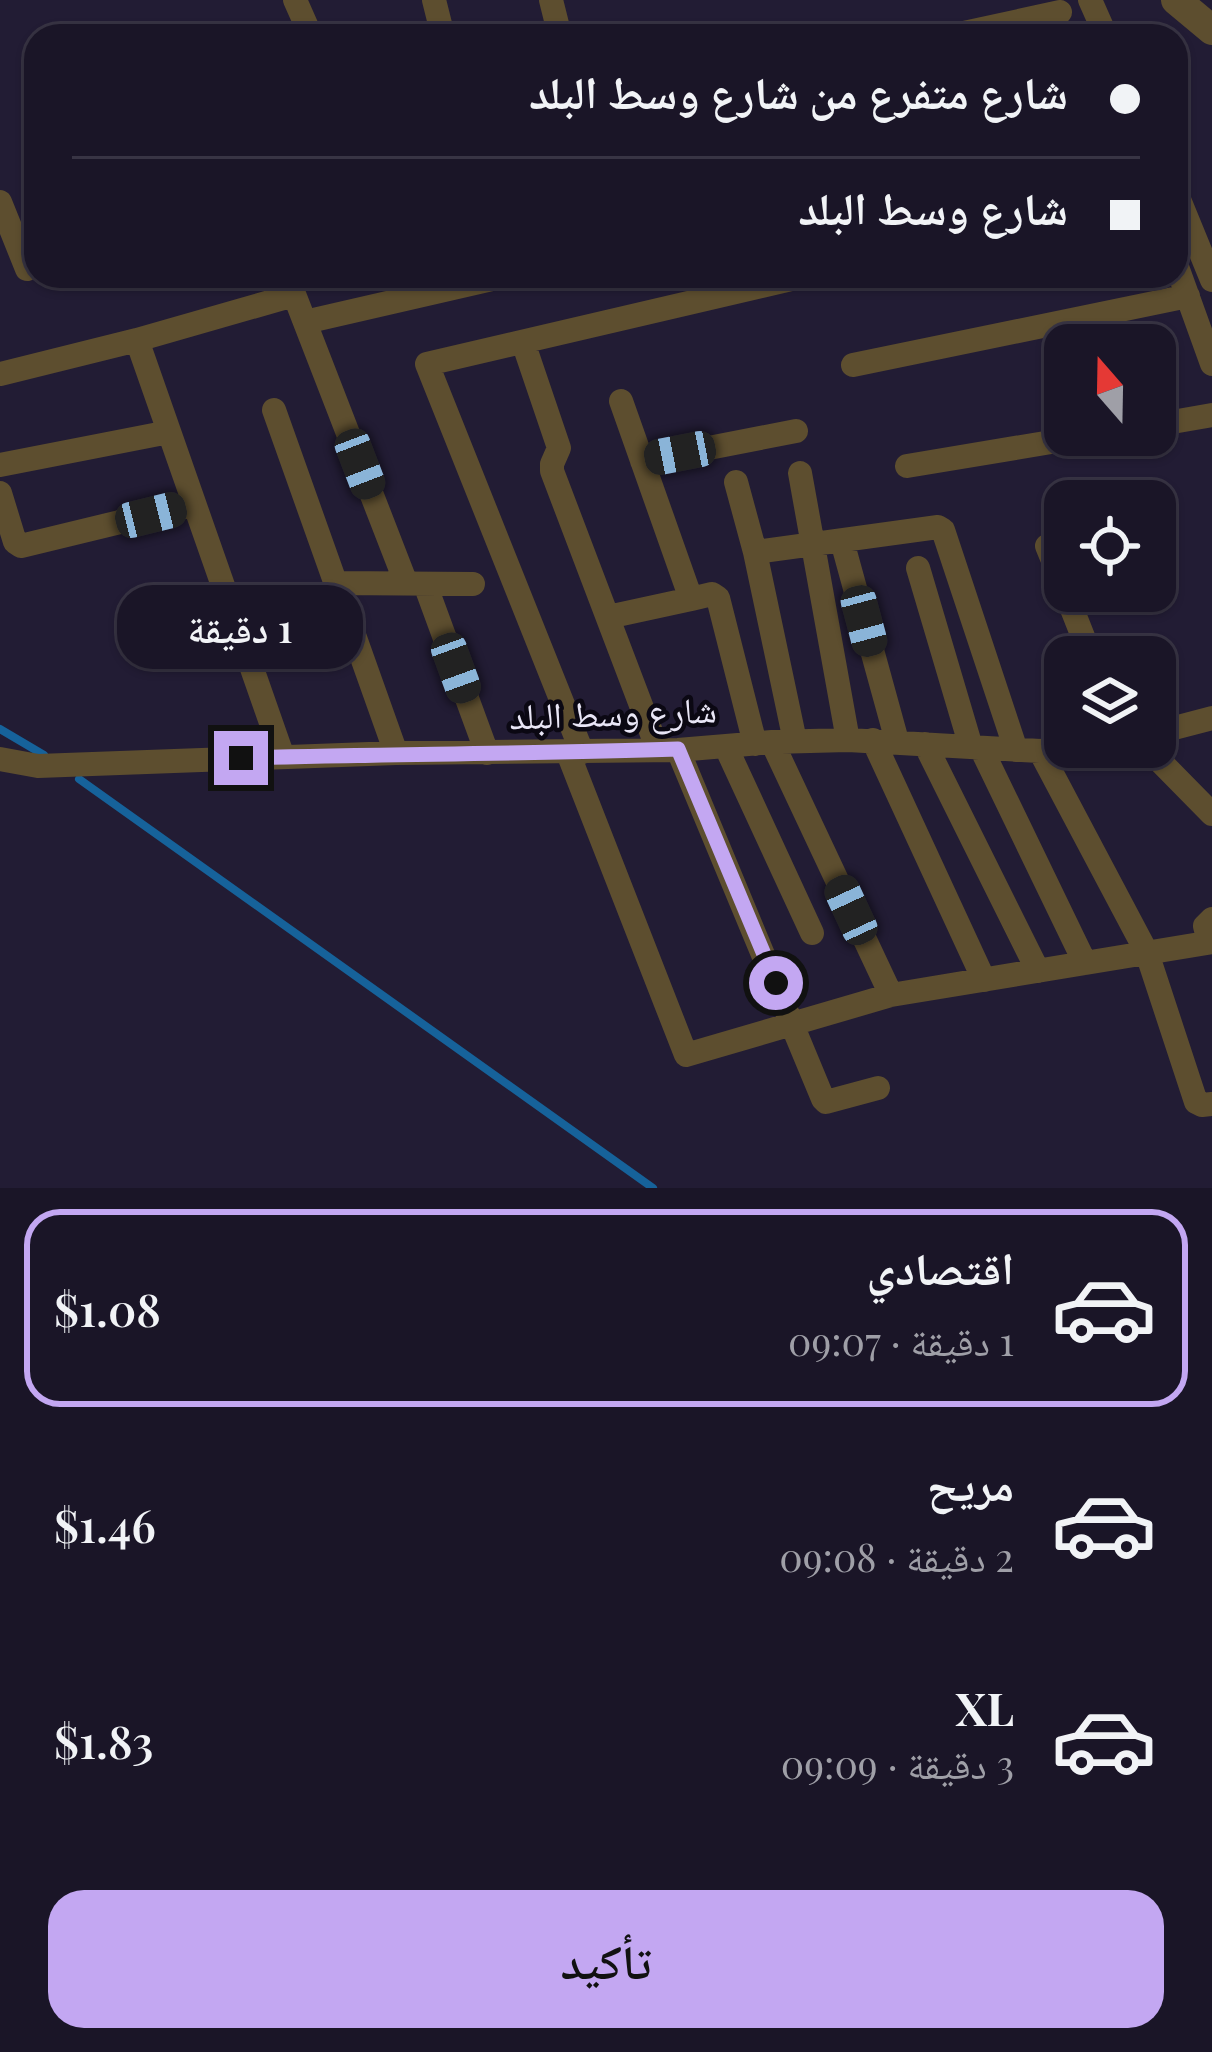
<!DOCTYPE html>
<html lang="ar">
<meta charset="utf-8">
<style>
:root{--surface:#1a1527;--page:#231e2f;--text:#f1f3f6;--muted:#9f9fa7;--line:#383444;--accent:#c3a7f2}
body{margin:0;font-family:"Playfair Display","Noto Naskh Arabic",serif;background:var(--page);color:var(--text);direction:rtl;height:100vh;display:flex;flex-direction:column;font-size:45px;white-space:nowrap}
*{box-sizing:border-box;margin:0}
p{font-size:39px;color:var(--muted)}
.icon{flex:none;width:66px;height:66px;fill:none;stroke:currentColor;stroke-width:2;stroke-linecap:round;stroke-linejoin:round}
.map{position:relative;height:1188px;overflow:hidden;direction:ltr}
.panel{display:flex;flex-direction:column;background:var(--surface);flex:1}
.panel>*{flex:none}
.hud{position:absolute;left:24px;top:24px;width:1164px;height:264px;border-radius:36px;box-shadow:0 3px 9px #0004,0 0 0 3px var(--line);direction:rtl;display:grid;align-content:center;height:264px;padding:0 48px;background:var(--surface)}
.needle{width:78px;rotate:340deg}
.buttons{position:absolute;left:1044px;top:324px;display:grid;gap:24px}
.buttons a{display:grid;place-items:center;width:132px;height:132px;border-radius:24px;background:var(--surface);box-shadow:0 3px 9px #0004,0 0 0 3px var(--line);font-size:60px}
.end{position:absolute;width:54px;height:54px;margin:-27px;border:15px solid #c3a7f2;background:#111;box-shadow:0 0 0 6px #111}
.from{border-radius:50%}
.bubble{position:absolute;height:84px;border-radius:36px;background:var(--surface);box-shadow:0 3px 9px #0004,0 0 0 3px var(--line);font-size:39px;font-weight:600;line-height:84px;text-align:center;direction:rtl}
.car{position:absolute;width:36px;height:72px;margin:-36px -18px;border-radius:15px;box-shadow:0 0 9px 3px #0007;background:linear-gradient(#222 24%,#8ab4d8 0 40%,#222 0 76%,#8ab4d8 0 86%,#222 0)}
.hud b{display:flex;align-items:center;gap:42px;height:114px;font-size:45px}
.hud b+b{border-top:3px solid var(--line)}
.hud i{width:30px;height:30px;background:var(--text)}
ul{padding:21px 0 0;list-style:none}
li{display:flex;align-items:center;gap:36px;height:198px;margin:0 24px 18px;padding:0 24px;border:6px solid transparent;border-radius:36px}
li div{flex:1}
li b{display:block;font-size:45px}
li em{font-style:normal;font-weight:600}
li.current{border-color:var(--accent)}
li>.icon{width:108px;height:108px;stroke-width:1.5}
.cta{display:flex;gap:24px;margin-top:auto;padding:24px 48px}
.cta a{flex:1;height:138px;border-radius:36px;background:var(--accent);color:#111;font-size:48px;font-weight:600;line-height:138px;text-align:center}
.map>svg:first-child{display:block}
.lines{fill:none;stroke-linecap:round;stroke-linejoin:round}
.stream{stroke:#16629a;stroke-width:8}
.minor{stroke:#5d4e2f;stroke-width:24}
.tertiary{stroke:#5d4e2f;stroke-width:30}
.route{stroke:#c3a7f2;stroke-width:15}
.labels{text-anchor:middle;stroke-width:9;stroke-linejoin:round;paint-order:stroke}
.street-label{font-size:36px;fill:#e9e6f6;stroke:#0b0813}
</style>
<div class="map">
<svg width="1212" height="1188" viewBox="0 0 1212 1188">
<rect width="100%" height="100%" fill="#221c34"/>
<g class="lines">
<path class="stream" d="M0,729L44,755
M79,779L653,1188"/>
<path class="minor" d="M295,0L311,36
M434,0L443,36
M551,0L560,36
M1090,0L1106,36
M950,36L1060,12
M1176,192L1212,280
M0,202L27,269
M1176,264L1212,364
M287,276L406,583
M305,322L505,276
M137,340L283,757
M523,342L559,448L552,464V471L658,750
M853,365L1188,296
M0,374L137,340L294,295
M621,401L691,599L712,594L718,598L755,744
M274,410L396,753
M1155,425L1212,415
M642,461L796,431
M0,465L169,432
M907,466L1093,435
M800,473L848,740
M736,482L755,552L795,741
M0,493L15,542L21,546L194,504
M842,541L897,741
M1047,546L1065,590
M755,552L938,527L943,530L1016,750
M918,568L971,747
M336,583L473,584
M425,584L487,753
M1065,591L1091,657
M608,617L691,599
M1155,733L1212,718
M873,740L984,980
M772,742L891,995
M925,744L1038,971
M726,747L812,933
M1146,747L1212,814
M981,748L1085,963
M678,750L823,1099L826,1102L878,1088
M1040,751L1147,953L1196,1102L1202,1105L1212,1104
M582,752L427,364L804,276
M568,753L686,1055L891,995L1212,942
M0,759L38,766L396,753L678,750L772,742L848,740L1040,751L1085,747
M1209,942L1205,926L1212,919"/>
<path class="tertiary" d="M1176,0L1212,30"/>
</g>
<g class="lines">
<path class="route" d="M241,758C387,754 532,754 678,749L776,983"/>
</g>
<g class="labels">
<g class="street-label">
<text transform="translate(613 713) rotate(-2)" y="13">شارع وسط البلد</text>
</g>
</g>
</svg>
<div class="buttons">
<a><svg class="needle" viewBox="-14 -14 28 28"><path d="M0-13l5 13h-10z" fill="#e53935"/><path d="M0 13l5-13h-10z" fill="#9f9fa7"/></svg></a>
<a><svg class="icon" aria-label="locate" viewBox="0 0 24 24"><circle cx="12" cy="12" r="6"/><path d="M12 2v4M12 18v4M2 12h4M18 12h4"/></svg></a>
<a><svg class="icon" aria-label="layers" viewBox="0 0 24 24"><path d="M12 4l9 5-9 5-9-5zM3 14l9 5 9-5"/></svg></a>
</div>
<i class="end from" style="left:776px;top:983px"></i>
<i class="end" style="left:241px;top:758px"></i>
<div class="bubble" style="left:117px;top:585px;width:246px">1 دقيقة</div>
<i class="car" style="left:680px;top:453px;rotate:259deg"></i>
<i class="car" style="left:360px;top:464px;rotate:159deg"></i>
<i class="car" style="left:151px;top:515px;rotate:76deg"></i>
<i class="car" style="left:864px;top:621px;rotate:165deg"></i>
<i class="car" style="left:456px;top:668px;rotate:160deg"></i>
<i class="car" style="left:851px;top:910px;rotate:335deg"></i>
<div class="hud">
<b><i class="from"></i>شارع متفرع من شارع وسط البلد</b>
<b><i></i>شارع وسط البلد</b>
</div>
</div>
<section class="panel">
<ul>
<li class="current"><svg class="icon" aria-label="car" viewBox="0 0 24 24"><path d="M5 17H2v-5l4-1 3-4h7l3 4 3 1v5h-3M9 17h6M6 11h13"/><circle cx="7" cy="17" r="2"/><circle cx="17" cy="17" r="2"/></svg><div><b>اقتصادي</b><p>1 دقيقة · 09:07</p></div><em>$1.08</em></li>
<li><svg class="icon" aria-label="car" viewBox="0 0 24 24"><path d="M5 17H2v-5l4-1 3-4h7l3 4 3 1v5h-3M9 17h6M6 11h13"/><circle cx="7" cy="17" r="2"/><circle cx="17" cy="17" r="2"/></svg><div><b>مريح</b><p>2 دقيقة · 09:08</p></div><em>$1.46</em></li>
<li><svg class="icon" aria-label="car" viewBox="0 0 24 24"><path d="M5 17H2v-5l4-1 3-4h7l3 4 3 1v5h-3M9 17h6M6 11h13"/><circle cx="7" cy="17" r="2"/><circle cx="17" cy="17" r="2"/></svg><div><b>XL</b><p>3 دقيقة · 09:09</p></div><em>$1.83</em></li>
</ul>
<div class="cta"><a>تأكيد</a></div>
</section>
